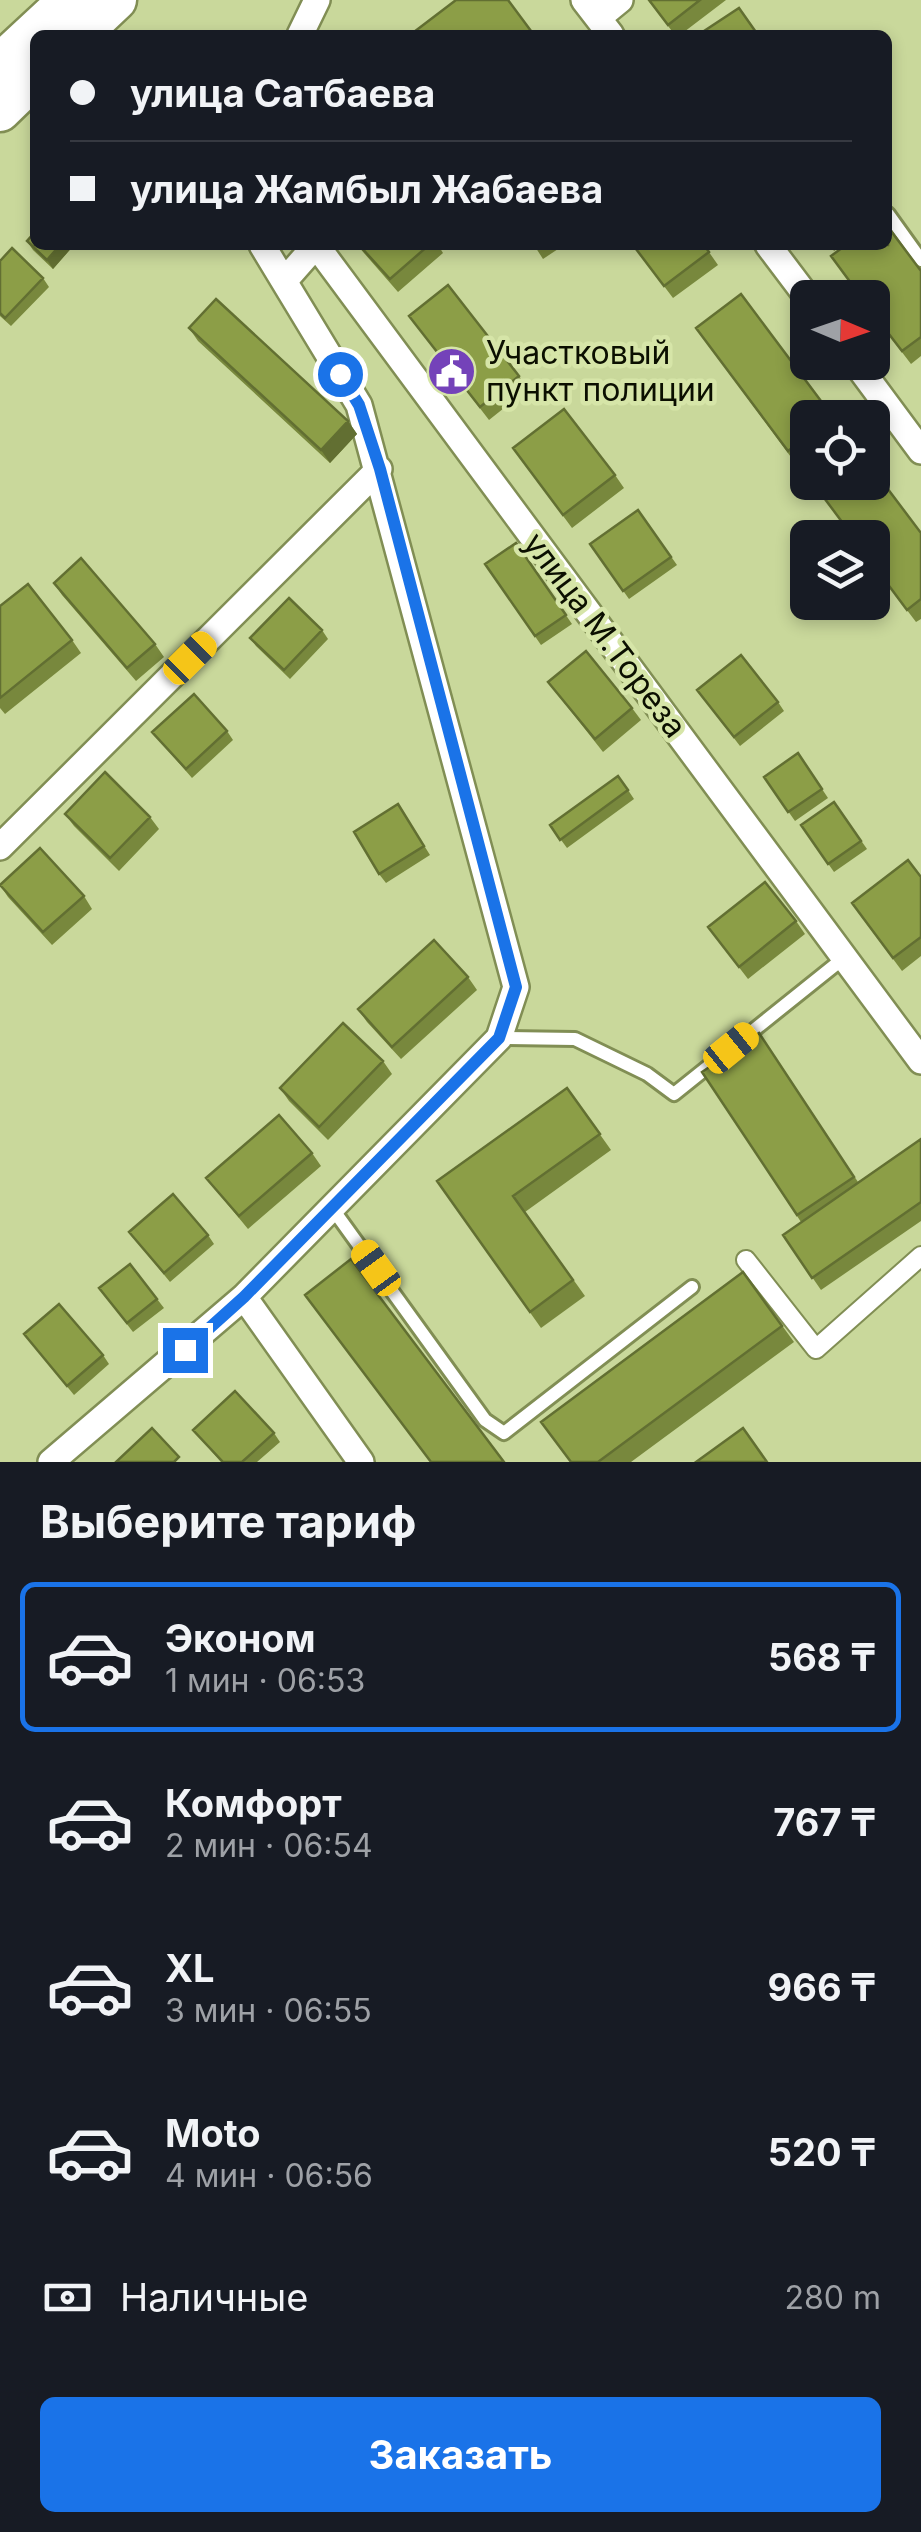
<!DOCTYPE html>
<html lang="ru">
<meta charset="utf-8">
<style>
:root{--surface:#171b24;--page:#20242c;--text:#f1f3f6;--muted:#9ea1a6;--line:#363941;--accent:#1a73e8}
body{margin:0;font-family:Inter,sans-serif;background:var(--page);color:var(--text);height:100vh;display:flex;flex-direction:column;font-size:38px;white-space:nowrap}
*{box-sizing:border-box;margin:0}
p{font-size:32px;color:var(--muted)}
.icon{flex:none;width:55px;height:55px;fill:none;stroke:currentColor;stroke-width:2;stroke-linecap:round;stroke-linejoin:round}
.map{position:relative;height:1462px;overflow:hidden}
.drawer{display:flex;flex-direction:column;background:var(--surface);flex:1}
.drawer>*{flex:none}
.hud{position:absolute;left:30px;top:30px;width:862px;height:220px;border-radius:15px;box-shadow:0 5px 15px #0003;display:grid;align-content:center;height:220px;padding:0 40px;background:var(--surface)}
.needle{width:65px;rotate:92deg}
.controls{position:absolute;left:790px;top:280px;display:grid;gap:20px}
.controls a{display:grid;place-items:center;width:100px;height:100px;border-radius:15px;background:var(--surface);box-shadow:0 5px 15px #0003;font-size:50px}
.end{position:absolute;width:45px;height:45px;margin:-22px;border:12px solid #1a73e8;background:#fff;box-shadow:0 0 0 5px #fff}
.from{border-radius:50%}
.car{position:absolute;width:30px;height:60px;margin:-30px -15px;border-radius:12px;box-shadow:0 0 8px 2px #0007;background:linear-gradient(#f5c518 24%,#345 0 40%,#f5c518 0 76%,#345 0 86%,#f5c518 0)}
.hud b{display:flex;align-items:center;gap:35px;height:95px;font-size:38px}
.hud b+b{border-top:2px solid var(--line)}
.hud i{width:25px;height:25px;background:var(--text)}
ul{padding:0;list-style:none}
li{display:flex;align-items:center;gap:30px;height:150px;margin:0 20px 15px;padding:0 20px;border:5px solid transparent;border-radius:15px}
li div{flex:1}
li b{display:block;font-size:38px}
li em{font-style:normal;font-weight:700}
li.selected{border-color:var(--accent)}
li>.icon{width:90px;height:90px;stroke-width:1.5}
h2{padding:0 40px;font-size:45px;line-height:120px}
.pay{display:flex;align-items:center;gap:25px;height:110px;padding:0 40px;font-size:38px}
.pay p{margin-inline-start:auto}
.cta{display:flex;gap:20px;margin-top:auto;padding:20px 40px}
.cta a{flex:1;height:115px;border-radius:15px;background:var(--accent);color:#fff;font-size:40px;font-weight:700;line-height:115px;text-align:center}
.map>svg:first-child{display:block}
.lines{fill:none;stroke-linecap:round;stroke-linejoin:round}
.service-casing{stroke:#818e54;stroke-width:18}
.pedestrian-casing{stroke:#818e54;stroke-width:22}
.minor-casing{stroke:#818e54;stroke-width:30}
.trunk-casing{stroke:#818e54;stroke-width:45}
.service{stroke:#fff;stroke-width:12}
.pedestrian{stroke:#fff;stroke-width:18}
.minor{stroke:#fff;stroke-width:25}
.trunk{stroke:#fff;stroke-width:40}
.wall{fill:#78883d}
.shaded-wall{fill:#626f32}
.building{fill:#8c9e47;stroke:#626f32;stroke-width:2.5}
.route{stroke:#1a73e8;stroke-width:12}
.labels{text-anchor:middle;stroke-width:9;stroke-linejoin:round;paint-order:stroke}
.poi-label{font-size:32px;fill:#0b0f00;stroke:#d6e5a8;text-anchor:start}
.street-label{font-size:32px;fill:#0b0f00;stroke:#d6e5a8}
</style>
<div class="map">
<svg width="921" height="1462" viewBox="0 0 921 1462">
<rect width="100%" height="100%" fill="#c9d89b"/>
<g class="lines">
<defs>
<path id="service" d="M888,214L921,260
M499,1038L575,1039L647,1074L674,1094L845,957
M332,1208L485,1420L504,1433L692,1287"/>
<path id="pedestrian" d="M746,1260L816,1349L921,1256"/>
<path id="minor" d="M584,0L611,35
M598,18L620,0
M300,35L317,0
M768,245L808,298
M286,279L316,245L921,1061
M855,362L921,451
M0,847L379,469
M244,1297L361,1462
M51,1462L244,1297L499,1038L516,987L359,405L262,245"/>
<path id="trunk" d="M79,35L116,0
M0,64L69,0
M0,111L35,77"/>
</defs>
<use href="#service" class="service-casing"/>
<use href="#pedestrian" class="pedestrian-casing"/>
<use href="#minor" class="minor-casing"/>
<use href="#trunk" class="trunk-casing"/>
<use href="#service" class="service"/>
<use href="#pedestrian" class="pedestrian"/>
<use href="#minor" class="minor"/>
<use href="#trunk" class="trunk"/>
</g>
<path class="wall" d="M648,0H726L680,35H675Z
M27,241L35,245H74L53,269L33,250Z
M357,245H438L443,253L398,292Z
M534,245H564L543,259Z
M633,245H704L718,265L673,298Z
M830,245H842L834,251Z
M0,261L43,278L49,287L11,326L0,316Z
M921,271V356L911,364L872,313Z
M409,316L519,376L528,389L489,420Z
M189,328L348,421L357,434L330,463L198,341Z
M696,328L808,418V456L796,464Z
M513,448L615,475L624,488L572,528Z
M638,510L677,565L629,599L590,544Z
M921,533V619L916,622L872,564Z
M516,543L572,624L541,645L485,564Z
M54,583L155,644L164,657L136,681L62,595Z
M0,606L72,640L81,653L5,714L0,708Z
M322,630L328,639L290,679L256,646L250,638Z
M548,682L632,708L641,720L603,752Z
M703,698L778,702L784,711L740,746Z
M227,731L233,740L192,778L152,732Z
M798,753L828,798L795,821L764,777Z
M628,790L634,799L567,848L550,825Z
M834,802L867,849L834,872L801,825Z
M398,804L430,855L386,883L379,874Z
M65,814L150,817L159,829L119,871L74,826Z
M921,877V956L902,971L861,916Z
M0,885L84,896L92,909L52,945L8,897Z
M796,921L805,934L748,979L708,927Z
M468,977L477,990L401,1059L367,1022L358,1009Z
M759,1033L858,1182L921,1139V1221L821,1290L783,1235L801,1222L702,1072Z
M383,1061L392,1074L328,1140L289,1101L280,1088Z
M567,1088L611,1150L525,1212L585,1296L541,1328L437,1181Z
M312,1153L321,1166L248,1229L206,1178Z
M129,1232L208,1235L214,1244L170,1282Z
M130,1264L164,1308L133,1332L99,1288Z
M743,1272L794,1342L631,1462H570Z
M24,1334L103,1355L109,1364L74,1395Z
M193,1430L274,1433L280,1442L257,1462H221Z"/>
<path class="shaded-wall" d="M60,245H74L53,269L47,260Z
M348,421L357,434L330,463L321,450Z"/>
<path class="building" d="M456,0H508L534,35H410Z
M649,0H700L668,25Z
M739,8L758,35H698Z
M888,227L921,271V337L902,351L872,312V298H862L831,256L846,245H888Z
M35,232V245H60L47,260L27,241Z
M359,245H429L390,279Z
M633,245H704L709,252L664,286Z
M12,248L43,278L5,318L0,313V261Z
M448,285L519,376L480,407L409,316Z
M741,294L833,417L808,418V436L788,451L696,328Z
M216,299L348,421L321,450L189,328Z
M564,409L615,475L563,515L513,448Z
M872,468L921,533V599L907,610L872,563V538H854L816,487L821,482H872Z
M638,510L671,557L623,591L590,544Z
M516,543L566,615L535,636L485,564Z
M81,558L155,644L127,668L54,583Z
M28,584L72,640L0,698V606Z
M289,598L322,630L284,670L250,638Z
M586,651L632,708L595,739L548,682Z
M741,655L778,702L734,737L697,690Z
M194,694L227,731L186,769L152,732Z
M798,753L822,789L788,812L764,777Z
M105,772L150,817L110,858L65,814Z
M618,776L628,790L560,840L550,825Z
M834,802L861,841L828,864L801,825Z
M398,804L424,846L379,874L354,832Z
M40,848L84,896L43,932L0,885Z
M908,860L921,877V937L893,958L852,903Z
M765,882L796,921L739,967L708,927Z
M434,940L468,977L392,1047L358,1009Z
M343,1023L383,1061L319,1127L280,1088Z
M759,1033L854,1177L797,1215L702,1072Z
M567,1088L600,1134L513,1196L573,1280L530,1312L437,1181Z
M279,1115L312,1153L239,1216L206,1178Z
M921,1139V1202L812,1278L783,1235Z
M173,1194L208,1235L164,1273L129,1232Z
M351,1259L504,1462H431L305,1295Z
M130,1264L157,1299L127,1323L99,1288Z
M743,1272L782,1326L598,1462H571L541,1422Z
M59,1304L103,1355L67,1386L24,1334Z
M235,1391L274,1433L242,1462H223L193,1430Z
M152,1428L179,1457L174,1462H116Z
M743,1428L767,1462H696Z"/>
<g class="lines">
<path class="route" d="M185,1350L244,1297L499,1038L516,987L380,469L359,405L340,374"/>
</g>
<defs>
<symbol id="civic-disc" viewBox="-11 -11 22 22"><circle r="9.5" fill="#7442b9" stroke="#d6e5a8"/><path d="M-.6-6.5H3V-4.5H.6V-3L4-1V1h2V6H-6V1h2V-1L-.6-3ZM-1.2 2.5V6h2.4V2.5Z" fill="#fff"/></symbol>
</defs>
<g fill-rule="evenodd">
<use href="#civic-disc" x="424" y="344" width="55" height="55"/>
</g>
<g class="labels">
<g class="poi-label">
<text x="486" y="364">Участковый<tspan x="486" dy="37">пункт полиции</tspan></text>
</g>
<g class="street-label">
<text transform="translate(605 635) rotate(53)" y="11">улица М.Тореза</text>
</g>
</g>
</svg>
<div class="controls">
<a><svg class="needle" viewBox="-14 -14 28 28"><path d="M0-13l5 13h-10z" fill="#e53935"/><path d="M0 13l5-13h-10z" fill="#9ea1a6"/></svg></a>
<a><svg class="icon" aria-label="locate" viewBox="0 0 24 24"><circle cx="12" cy="12" r="6"/><path d="M12 2v4M12 18v4M2 12h4M18 12h4"/></svg></a>
<a><svg class="icon" aria-label="layers" viewBox="0 0 24 24"><path d="M12 4l9 5-9 5-9-5zM3 14l9 5 9-5"/></svg></a>
</div>
<i class="end from" style="left:340px;top:374px"></i>
<i class="end" style="left:185px;top:1350px"></i>
<i class="car" style="left:190px;top:658px;rotate:45deg"></i>
<i class="car" style="left:731px;top:1048px;rotate:51deg"></i>
<i class="car" style="left:376px;top:1268px;rotate:324deg"></i>
<div class="hud">
<b><i class="from"></i>улица Сатбаева</b>
<b><i></i>улица Жамбыл Жабаева</b>
</div>
</div>
<section class="drawer">
<h2>Выберите тариф</h2>
<ul>
<li class="selected"><svg class="icon" aria-label="car" viewBox="0 0 24 24"><path d="M5 17H2v-5l4-1 3-4h7l3 4 3 1v5h-3M9 17h6M6 11h13"/><circle cx="7" cy="17" r="2"/><circle cx="17" cy="17" r="2"/></svg><div><b>Эконом</b><p>1 мин · 06:53</p></div><em>568 ₸</em></li>
<li><svg class="icon" aria-label="car" viewBox="0 0 24 24"><path d="M5 17H2v-5l4-1 3-4h7l3 4 3 1v5h-3M9 17h6M6 11h13"/><circle cx="7" cy="17" r="2"/><circle cx="17" cy="17" r="2"/></svg><div><b>Комфорт</b><p>2 мин · 06:54</p></div><em>767 ₸</em></li>
<li><svg class="icon" aria-label="car" viewBox="0 0 24 24"><path d="M5 17H2v-5l4-1 3-4h7l3 4 3 1v5h-3M9 17h6M6 11h13"/><circle cx="7" cy="17" r="2"/><circle cx="17" cy="17" r="2"/></svg><div><b>XL</b><p>3 мин · 06:55</p></div><em>966 ₸</em></li>
<li><svg class="icon" aria-label="car" viewBox="0 0 24 24"><path d="M5 17H2v-5l4-1 3-4h7l3 4 3 1v5h-3M9 17h6M6 11h13"/><circle cx="7" cy="17" r="2"/><circle cx="17" cy="17" r="2"/></svg><div><b>Moto</b><p>4 мин · 06:56</p></div><em>520 ₸</em></li>
</ul>
<div class="pay"><svg class="icon" aria-label="cash" viewBox="0 0 24 24"><path d="M3 7h18v10H3z"/><circle cx="12" cy="12" r="2"/></svg>Наличные<p>280 m</p></div>
<div class="cta"><a>Заказать</a></div>
</section>
